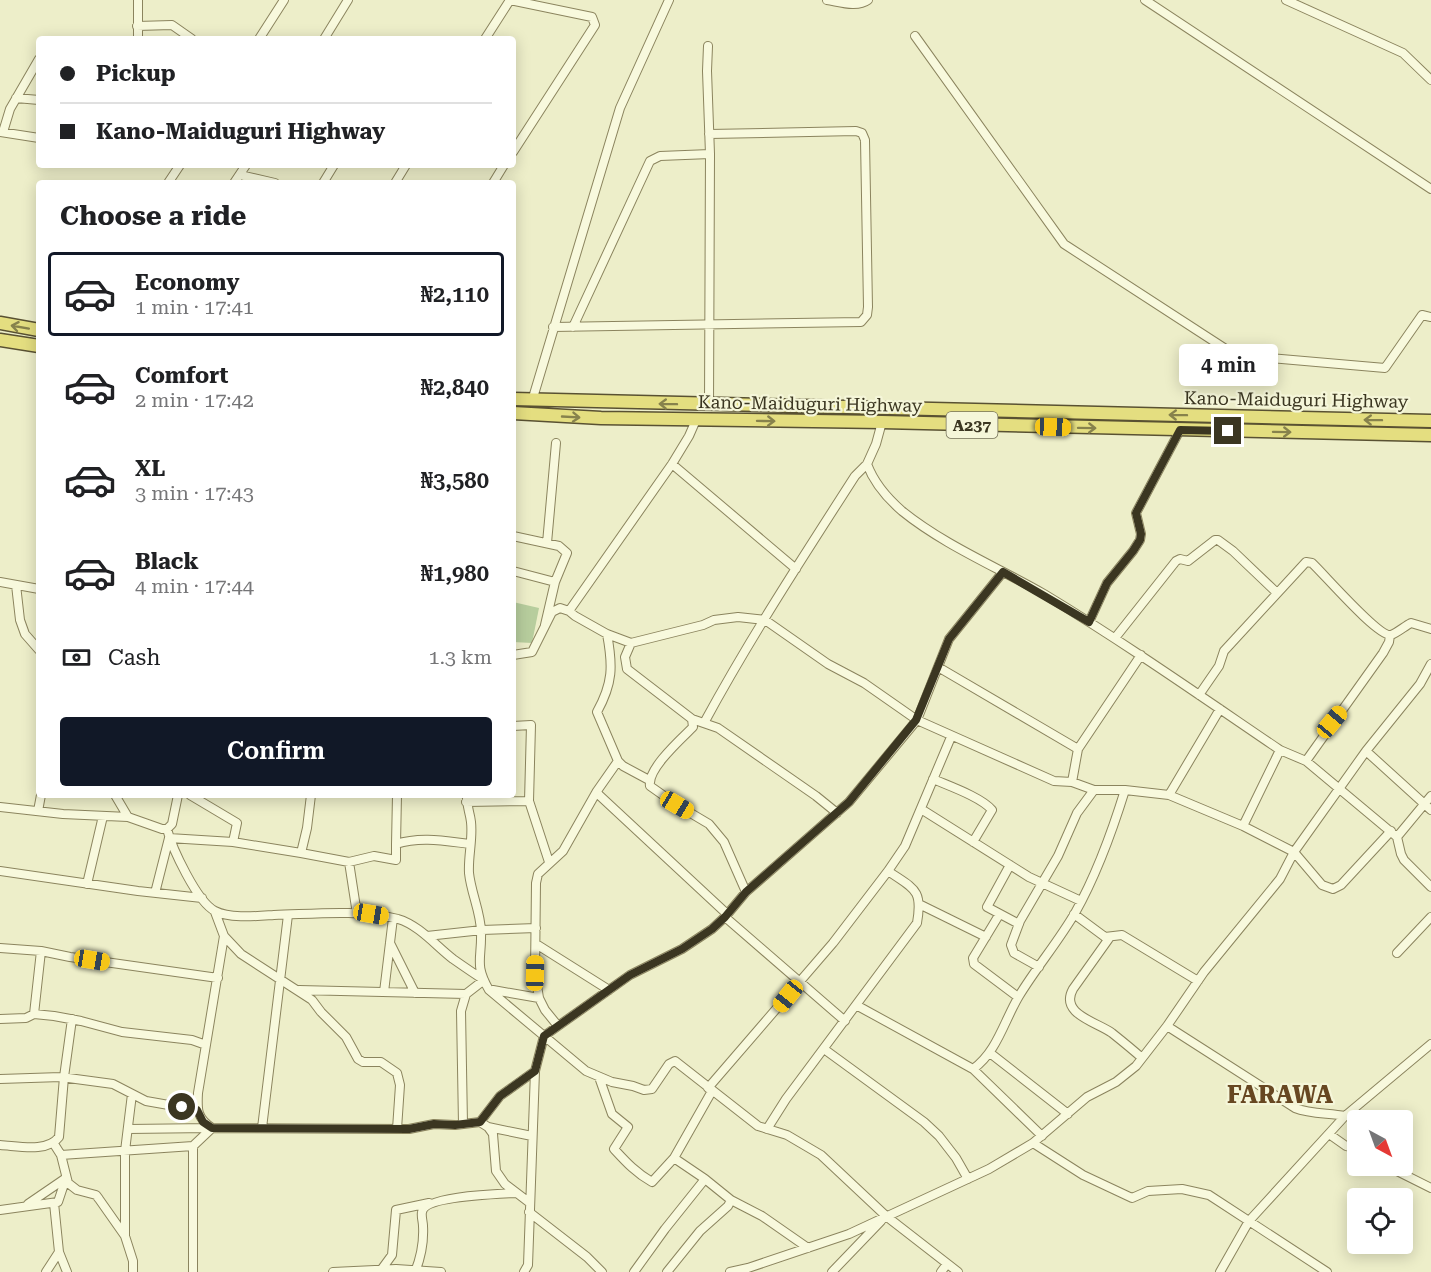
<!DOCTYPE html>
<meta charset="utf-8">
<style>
:root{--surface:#fff;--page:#f2f2f2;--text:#202124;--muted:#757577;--line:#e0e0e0;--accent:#111827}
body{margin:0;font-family:"Roboto Serif",serif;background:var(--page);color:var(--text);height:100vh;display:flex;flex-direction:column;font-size:22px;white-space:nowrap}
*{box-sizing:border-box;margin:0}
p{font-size:20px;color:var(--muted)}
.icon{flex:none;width:33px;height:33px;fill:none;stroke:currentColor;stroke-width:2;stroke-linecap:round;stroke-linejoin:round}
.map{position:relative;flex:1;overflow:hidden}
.panel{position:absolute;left:36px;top:180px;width:480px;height:618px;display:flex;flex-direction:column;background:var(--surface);border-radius:6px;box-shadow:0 3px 15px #0003}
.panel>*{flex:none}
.banner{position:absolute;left:36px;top:36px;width:480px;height:132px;border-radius:6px;box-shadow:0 3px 15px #0003;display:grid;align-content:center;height:132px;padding:0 24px;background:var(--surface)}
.needle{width:39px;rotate:139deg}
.tools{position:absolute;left:1347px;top:1110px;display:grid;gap:12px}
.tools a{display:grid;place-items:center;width:66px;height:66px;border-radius:6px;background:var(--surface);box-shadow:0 3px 15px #0003;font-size:30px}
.end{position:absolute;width:27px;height:27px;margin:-14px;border:8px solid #3b3621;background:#fff;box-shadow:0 0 0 3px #fff}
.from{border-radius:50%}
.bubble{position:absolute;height:42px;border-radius:6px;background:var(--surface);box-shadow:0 3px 15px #0003;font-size:20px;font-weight:600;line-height:42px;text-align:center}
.car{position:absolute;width:18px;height:36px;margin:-18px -9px;border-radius:8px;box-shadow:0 0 4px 2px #0007;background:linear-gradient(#f5c518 24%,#345 0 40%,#f5c518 0 76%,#345 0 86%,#f5c518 0)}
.banner b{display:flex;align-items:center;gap:21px;height:57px;font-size:22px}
.banner b+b{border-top:2px solid var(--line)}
.banner i{width:15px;height:15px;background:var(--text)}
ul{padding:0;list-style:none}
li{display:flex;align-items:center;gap:18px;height:84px;margin:0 12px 9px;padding:0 12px;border:3px solid transparent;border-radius:6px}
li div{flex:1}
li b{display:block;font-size:22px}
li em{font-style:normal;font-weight:600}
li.selected{border-color:var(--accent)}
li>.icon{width:54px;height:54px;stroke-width:1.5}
h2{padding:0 24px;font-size:27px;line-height:72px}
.pay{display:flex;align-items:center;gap:15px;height:66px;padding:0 24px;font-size:22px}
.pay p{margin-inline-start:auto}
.cta{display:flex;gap:12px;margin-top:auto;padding:12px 24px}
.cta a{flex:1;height:69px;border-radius:6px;background:var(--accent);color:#fff;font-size:24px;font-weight:600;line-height:69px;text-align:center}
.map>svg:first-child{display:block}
.green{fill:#b7cd9d}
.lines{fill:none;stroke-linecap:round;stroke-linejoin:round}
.minor-casing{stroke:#8b845e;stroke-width:10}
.trunk-casing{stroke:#595132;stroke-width:15}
.minor{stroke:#f8f9dd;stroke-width:8}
.trunk{stroke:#e4de80;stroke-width:12}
.oneway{stroke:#87824c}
.route{stroke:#3b3621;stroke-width:8}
.labels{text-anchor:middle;stroke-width:4.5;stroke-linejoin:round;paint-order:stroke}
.shield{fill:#f5f6d9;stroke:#737058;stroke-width:1.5}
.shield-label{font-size:16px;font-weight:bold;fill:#3b3621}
.street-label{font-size:18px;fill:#3b3621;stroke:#f5f6d9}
.district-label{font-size:24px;font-weight:bold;fill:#674721;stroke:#f5f6d9}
</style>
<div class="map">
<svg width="1431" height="1272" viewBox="0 0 1431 1272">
<rect width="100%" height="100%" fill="#edeec9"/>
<path class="green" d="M513,602L539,608L532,643L513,642Z"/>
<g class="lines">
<defs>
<path id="minor" d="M827,0C840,2 857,8 868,0
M1145,0L1431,189
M1286,0L1403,53L1431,80
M137,26L172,25L192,39
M915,36L1064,244L1235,355L1385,368L1422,315L1431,317
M138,39V0
M259,39L284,0
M324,39L348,0
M485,39L510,0L592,17L595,25L513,152
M708,46L707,71L710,154L709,405
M16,98L39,100
M0,132L39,138
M3,132L10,109L39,59
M240,175L275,183
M168,183L180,165
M234,183L246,165
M323,183L334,165
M395,183L406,165
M493,183L504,165
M553,327L861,322L867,315L868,307L865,140L862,133L856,131L709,134
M573,327L650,161L660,156L710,154
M532,401L620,108L669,0
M696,420L689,436L672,464L569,611L575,616L607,634L631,643L703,625L714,620L738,617L765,620L828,664L864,683L917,720L1054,781L1072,782L1094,790H1125L1169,795L1243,826L1294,852L1322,885L1333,889L1341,885L1391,831
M672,464L796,569
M867,464C874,483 887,498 902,511C944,545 997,567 1044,594C1125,643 1202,697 1280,750L1306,761L1397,837L1401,854L1404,860L1431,887
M513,536L559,546L567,553L555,582
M547,543L556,443
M513,571L555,582L545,625
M0,582L39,589
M16,585L20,620L25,634L39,650
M1089,622L1107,583L1133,551L1140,540L1141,534L1136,513L1180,430
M607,634C613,666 613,683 597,712L618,761L623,766L649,780
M1115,638L1176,561L1180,559L1188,561L1215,540H1218L1233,551L1276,592
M631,643L625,657L627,669L692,719L693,727C681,739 647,769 650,786L677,805L709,824L724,842L746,892
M513,655L532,652L552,612L560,608L569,611
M938,667L1078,749
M1199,695L1219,666L1224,651L1306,562L1312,563C1324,574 1378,637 1391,635C1397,633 1405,626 1411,623L1431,629
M692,719L718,728L816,796L837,813
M704,723C750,638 803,557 855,476L867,464L876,444L882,422
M513,726L531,725L529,801
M1366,751L1431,810
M618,761L597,791L599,795L727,914
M1306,761L1383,653L1389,642L1390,635
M933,779C949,786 981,797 992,810L973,842
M1072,782L1078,749L1141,655
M115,795L128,817L162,829H167L172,824L178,795
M190,795L237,823L233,842L301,853
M311,795L307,828L301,853L349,862L374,856L396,860V844C421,836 445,841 470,844
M467,795C466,805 470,812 471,822C473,839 468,856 469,873C471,893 481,913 481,932C482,959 474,964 489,990L586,1071L612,1082L633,1086L644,1090L652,1089L669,1064L675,1061L758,1126L787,1135L821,1155L886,1216L958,1272
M1169,795L1220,709
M466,802L529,801L549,862
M0,807L63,814L128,817
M921,809L1029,877L1081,901
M38,811L41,795
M1243,826L1280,750
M167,829C172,848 197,902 215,911C230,919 258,916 274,915C314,914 358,909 398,919C419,925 436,946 453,959C463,966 473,973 484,980L466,994L461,1011L463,1124
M1397,837L1431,796
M396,844L397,795
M349,862L357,914
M1010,865L987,907L1019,924
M0,871L138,891L202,898
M87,884L103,816
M155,893L169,838L233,842
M921,905L986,937
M215,912L224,936L198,1093C197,1110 197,1118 212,1128L409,1129L434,1124L455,1125L480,1122L488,1127L493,1134L496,1171L505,1184L530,1203
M1074,914L1105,937L1122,935L1198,981
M999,915L973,958L974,964L1018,997
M725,917L845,1021
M224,936L241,954L312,1000L321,1012L346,1037L358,1059L363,1062H381L397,1073L400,1085L397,1129
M427,936L482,930L536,928
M1110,937L1073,989C1059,1014 1097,1022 1112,1033C1122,1041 1132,1049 1142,1058
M390,943L415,993
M536,944L609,990
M0,948L41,951L70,957L218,978
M1397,953L1431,917
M1039,967L1014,953L1011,945L1020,921L1058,856L1077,813L1094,790
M299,990L466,994
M493,990L539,998
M384,992L393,918
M856,1005L973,1069C997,1052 1004,1021 1019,996C1036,968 1058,942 1075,913C1097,874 1112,832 1125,790
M34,1014L41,951
M0,1019L26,1018L34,1014L54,1016L81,1021L122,1032L192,1040L206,1045
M558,1026L545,1010L539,998L535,973L536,883L538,874L563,851L597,791
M1167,1026L1295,1108C1310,1114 1328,1113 1345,1116
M824,1049L924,1122L939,1136L956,1158L968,1179
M990,1053L1068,1114
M973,1069L1042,1136
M599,1077L612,1114L628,1127L614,1149C626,1162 636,1173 652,1182L674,1158L705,1179L665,1229L634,1272
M0,1079L61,1077L113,1084L146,1101L197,1110
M708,1088L833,943L888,871L905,846L951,737
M480,1122L500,1096L535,1071
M488,1127L532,1136
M262,1128L288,915
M128,1129L210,1128
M767,1129L786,1099L917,923C923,889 914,889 888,871
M1329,1134L1346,1146L1358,1149
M1033,1143L1083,1175L1132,1198L1148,1191L1182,1189L1209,1195L1327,1272
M54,1144L61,1155L68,1183L77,1190L96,1195L99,1199L125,1236L133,1261V1272
M0,1145C18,1146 47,1153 59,1137L64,1077L72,1019
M61,1155L193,1146
M674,1158L712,1091
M1387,1166L1431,1188
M705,1179L731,1200
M54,1203L59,1252L67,1272
M28,1204L66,1178
M0,1210L58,1202L66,1178
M529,1212L587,1257L602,1272
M125,1236V1151L132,1094
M381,1270L392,1255L396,1210L429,1203
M46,1272L59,1252
M193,1272V1146L212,1128
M333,1272L396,1269L441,1272
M415,1272C421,1257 424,1243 423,1226C423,1222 421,1216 422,1212C425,1196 500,1194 516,1193
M524,1272L528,1265L535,1071L544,1036L630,975L682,949L712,929L725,917L746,892L849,802L917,720L949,639L1003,572
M667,1272L700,1231L728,1206L731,1200L762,1216L808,1248
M730,1272L748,1268L849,1234L989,1169L1033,1143L1087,1097L1116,1082L1136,1066L1167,1026L1204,972L1280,879L1294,852L1366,751L1420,684L1431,664
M832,1272L881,1221
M941,1272L947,1264
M1220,1272L1249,1221L1345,1116L1431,1044"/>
<path id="trunk" d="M0,323L39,330
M0,340L39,346
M513,399L1431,421
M513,413L601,418L882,422L1431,435"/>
</defs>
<use href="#minor" class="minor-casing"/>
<use href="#trunk" class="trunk-casing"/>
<use href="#minor" class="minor"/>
<use href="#trunk" class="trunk"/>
</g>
<defs><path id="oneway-shaft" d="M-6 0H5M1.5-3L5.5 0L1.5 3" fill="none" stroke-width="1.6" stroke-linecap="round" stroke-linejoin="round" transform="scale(1.5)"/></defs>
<g class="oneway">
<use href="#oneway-shaft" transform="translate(20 327) rotate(-170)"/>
<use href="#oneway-shaft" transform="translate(668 404) rotate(-179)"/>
<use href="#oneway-shaft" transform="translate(1178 415) rotate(-179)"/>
<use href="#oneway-shaft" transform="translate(571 417) rotate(3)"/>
<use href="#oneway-shaft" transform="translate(1373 420) rotate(-179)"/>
<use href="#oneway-shaft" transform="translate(766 421) rotate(1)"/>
<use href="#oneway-shaft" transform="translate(1087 428) rotate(1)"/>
<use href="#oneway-shaft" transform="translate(1282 432) rotate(1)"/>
</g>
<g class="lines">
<path class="route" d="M182,1107L197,1110L203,1122L212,1128L409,1129L434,1124L455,1125L480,1122L500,1096L535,1071L544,1036L630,975L682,949L712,929L725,917L746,892L849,802L916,720L949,639L1003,572L1089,622L1107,583L1133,551L1140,540L1141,534L1136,513L1180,430L1228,431"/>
</g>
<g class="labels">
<rect class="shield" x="946.5" y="412" width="51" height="26" rx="4.5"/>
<g class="shield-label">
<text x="972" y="431">A237</text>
</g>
<g class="street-label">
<text transform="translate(1296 400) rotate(1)" y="6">Kano-Maiduguri Highway</text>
<text transform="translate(810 404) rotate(1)" y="6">Kano-Maiduguri Highway</text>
</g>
<g class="district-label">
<text x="1280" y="1103">FARAWA</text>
</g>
</g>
</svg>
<div class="tools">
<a><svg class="needle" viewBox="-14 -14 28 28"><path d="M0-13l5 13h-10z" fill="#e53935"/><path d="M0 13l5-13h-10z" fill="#757577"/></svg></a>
<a><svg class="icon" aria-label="locate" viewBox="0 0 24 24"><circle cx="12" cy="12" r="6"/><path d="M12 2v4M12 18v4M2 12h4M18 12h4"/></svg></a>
</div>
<i class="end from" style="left:182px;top:1107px"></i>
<i class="end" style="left:1228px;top:431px"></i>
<div class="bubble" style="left:1179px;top:344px;width:99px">4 min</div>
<i class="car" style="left:1053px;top:427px;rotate:92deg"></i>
<i class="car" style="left:1332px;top:722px;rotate:40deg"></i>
<i class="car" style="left:677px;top:805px;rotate:121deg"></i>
<i class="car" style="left:371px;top:914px;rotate:100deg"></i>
<i class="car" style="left:92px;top:960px;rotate:99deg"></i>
<i class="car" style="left:535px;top:973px;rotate:1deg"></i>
<i class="car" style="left:788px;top:996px;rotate:219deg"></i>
<div class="banner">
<b><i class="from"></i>Pickup</b>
<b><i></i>Kano-Maiduguri Highway</b>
</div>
<section class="panel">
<h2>Choose a ride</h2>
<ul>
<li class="selected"><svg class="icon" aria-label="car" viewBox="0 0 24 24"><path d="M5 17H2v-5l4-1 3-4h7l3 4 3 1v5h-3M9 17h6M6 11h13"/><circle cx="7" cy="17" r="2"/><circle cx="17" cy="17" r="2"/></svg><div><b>Economy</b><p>1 min · 17:41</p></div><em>₦2,110</em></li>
<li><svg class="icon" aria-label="car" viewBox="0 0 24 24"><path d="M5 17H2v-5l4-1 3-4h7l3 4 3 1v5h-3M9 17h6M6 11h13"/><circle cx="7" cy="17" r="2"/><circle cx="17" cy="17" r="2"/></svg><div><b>Comfort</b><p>2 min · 17:42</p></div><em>₦2,840</em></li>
<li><svg class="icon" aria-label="car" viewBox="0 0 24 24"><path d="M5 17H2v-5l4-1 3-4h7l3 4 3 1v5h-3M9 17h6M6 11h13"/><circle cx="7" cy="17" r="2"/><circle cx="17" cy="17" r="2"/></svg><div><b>XL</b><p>3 min · 17:43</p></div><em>₦3,580</em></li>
<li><svg class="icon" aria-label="car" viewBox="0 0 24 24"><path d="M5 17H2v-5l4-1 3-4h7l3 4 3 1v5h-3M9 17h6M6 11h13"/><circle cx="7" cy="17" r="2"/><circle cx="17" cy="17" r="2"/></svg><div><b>Black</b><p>4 min · 17:44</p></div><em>₦1,980</em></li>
</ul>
<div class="pay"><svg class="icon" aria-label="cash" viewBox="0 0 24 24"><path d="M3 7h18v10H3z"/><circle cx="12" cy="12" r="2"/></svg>Cash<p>1.3 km</p></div>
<div class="cta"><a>Confirm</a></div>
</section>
</div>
